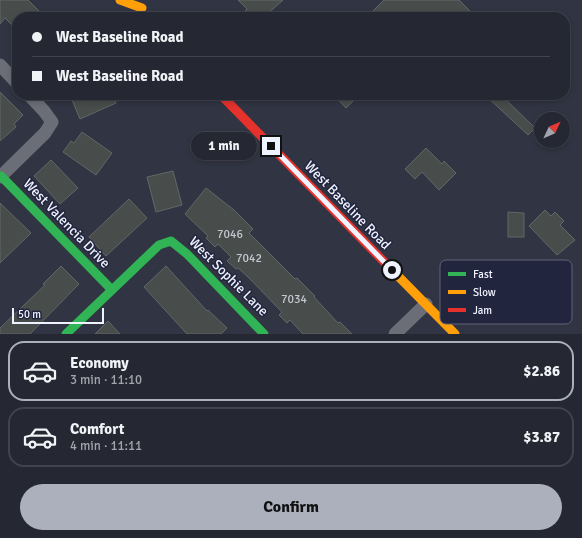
<!DOCTYPE html>
<meta charset="utf-8">
<style>
:root{--surface:#252732;--page:#31333e;--text:#f1f3f6;--muted:#a3a5ac;--line:#42444d;--accent:#acb0bd}
body{margin:0;font-family:Signika,sans-serif;background:var(--page);color:var(--text);height:100vh;display:flex;flex-direction:column;font-size:15px;white-space:nowrap}
*{box-sizing:border-box;margin:0}
p{font-size:13px;color:var(--muted)}
.icon{flex:none;width:22px;height:22px;fill:none;stroke:currentColor;stroke-width:2;stroke-linecap:round;stroke-linejoin:round}
.map{position:relative;height:334px;overflow:hidden}
.drawer{display:flex;flex-direction:column;background:var(--surface);flex:1}
.drawer>*{flex:none}
.hud{position:absolute;left:12px;top:12px;width:558px;height:88px;border-radius:16px;box-shadow:0 2px 6px #0003,0 0 0 1px var(--line);display:grid;align-content:center;height:88px;padding:0 20px;background:var(--surface)}
.needle{width:26px;rotate:46deg}
.controls{position:absolute;left:534px;top:112px;display:grid;gap:8px}
.controls a{display:grid;place-items:center;width:36px;height:36px;border-radius:50%;background:var(--surface);box-shadow:0 2px 6px #0003,0 0 0 1px var(--line);font-size:20px}
.scale{position:absolute;left:12px;bottom:10px;width:92px;box-sizing:border-box;padding-left:4px;border:2px solid #eff2ff;border-top:0;font-size:11px;line-height:14px;white-space:nowrap;color:#eff2ff;-webkit-text-stroke:3px #21263e;paint-order:stroke}
.end{position:absolute;width:18px;height:18px;margin:-9px;border:5px solid #eff2ff;background:#111;box-shadow:0 0 0 2px #111}
.from{border-radius:50%}
.bubble{position:absolute;height:28px;border-radius:14px;background:var(--surface);box-shadow:0 2px 6px #0003,0 0 0 1px var(--line);font-size:13px;font-weight:700;line-height:28px;text-align:center}
.hud b{display:flex;align-items:center;gap:14px;height:38px;font-size:15px}
.hud b+b{border-top:1px solid var(--line)}
.hud i{width:10px;height:10px;background:var(--text)}
ul{padding:7px 0 0;list-style:none}
li{display:flex;align-items:center;gap:12px;height:60px;margin:0 8px 6px;padding:0 12px;border:2px solid var(--line);border-radius:16px}
li div{flex:1}
li b{display:block;font-size:15px}
li em{font-style:normal;font-weight:700}
li.active{border-color:var(--accent)}
li>.icon{width:36px;height:36px;stroke-width:1.5}
.cta{display:flex;gap:8px;margin-top:auto;padding:8px 20px}
.cta a{flex:1;height:46px;border-radius:24px;background:var(--accent);color:#111;font-size:16px;font-weight:700;line-height:46px;text-align:center}
.map>svg:first-child{display:block}
.building{fill:#484c4a;stroke:#626767}
.lines{fill:none;stroke-linecap:round;stroke-linejoin:round}
.street{stroke:#6b6e77;stroke-width:13}
.fast{stroke:#30b455;stroke-width:9}
.slow{stroke:#ff9f0a;stroke-width:9}
.jam{stroke:#e5322d;stroke-width:9}
.route{stroke:#eff2ff;stroke-width:5}
.labels{text-anchor:middle;stroke-width:3;stroke-linejoin:round;paint-order:stroke}
.number-label{font-size:12px;fill:#c5c8d2}
.street-label{font-size:14px;fill:#eff2ff;stroke:#21263e}
.key{fill:#21263e;stroke:#5f6378;stroke-width:1}
.key-label{font-size:11px;fill:#eff2ff}
</style>
<div class="map">
<svg width="582" height="334" viewBox="0 0 582 334">
<rect width="100%" height="100%" fill="#313442"/>
<path class="building" d="M0,0H28L45,17H17V30L5,18L0,24Z
M238,0H283L264,17H239L247,9Z
M384,0H459L471,12L465,17H367Z
M0,92L23,115L14,124L16,127L0,141Z
M70,95H113L116,103L80,119Z
M334,95H359L346,108Z
M485,95H501L535,128L528,135Z
M82,132L112,153L96,175L63,152L71,141L74,143Z
M426,148L442,164L444,161L456,173L439,190L422,172L415,179L405,169Z
M51,160L78,188L60,204L34,176Z
M173,171L182,205L156,212L147,177Z
M206,188L234,210L253,229L249,233L295,279L297,278L315,296L314,297L338,323L340,322L352,334H303L290,320L287,323L279,315L282,312L248,277L238,268L236,269L227,261L231,257L218,244L215,247L206,238L208,236L185,214Z
M129,199L147,218L106,256L89,237Z
M0,203L31,233L0,263Z
M545,210L551,216L555,212L564,221L560,225L575,240L557,255L529,226Z
M508,212L524,213V237H508Z
M61,266L79,284L30,334H0V328L45,285L43,284Z
M166,266L207,311L208,310L227,328L221,334H187L144,287Z
M108,321L120,334H95Z"/>
<g class="lines">
<path class="street" d="M0,65L17,83
M0,177L45,133L52,122L44,111L29,95
M395,334L426,304"/>
<path class="fast" d="M1,176L112,290
M66,334L159,245L171,241L187,254L264,334"/>
<path class="slow" d="M120,0L142,8
M395,273L455,334"/>
<path class="jam" d="M221,95L395,273"/>
</g>
<g class="lines">
<path class="route" d="M271,146L392,270"/>
</g>
<g class="labels">
<g class="number-label">
<text x="230" y="238">7046</text>
<text x="249" y="262">7042</text>
<text x="294" y="303">7034</text>
</g>
<g class="street-label">
<text transform="translate(348 205) rotate(46)" y="5">West Baseline Road</text>
<text transform="translate(67 223) rotate(46)" y="5">West Valencia Drive</text>
<text transform="translate(229 276) rotate(45)" y="5">West Sophie Lane</text>
</g>
</g>
<rect x="440" y="260" width="132" height="64" rx="6" class="key"/>
<rect x="448" y="272" width="18" height="4" fill="#30b455"/>
<rect x="448" y="290" width="18" height="4" fill="#ff9f0a"/>
<rect x="448" y="308" width="18" height="4" fill="#e5322d"/>
<g class="key-label">
<text x="473" y="278">Fast</text>
<text x="473" y="296">Slow</text>
<text x="473" y="314">Jam</text>
</g>
</svg>
<div class="controls">
<a><svg class="needle" viewBox="-14 -14 28 28"><path d="M0-13l5 13h-10z" fill="#e53935"/><path d="M0 13l5-13h-10z" fill="#a3a5ac"/></svg></a>
</div>
<div class="scale">50 m</div>
<i class="end from" style="left:392px;top:270px"></i>
<i class="end" style="left:271px;top:146px"></i>
<div class="bubble" style="left:191px;top:132px;width:66px">1 min</div>
<div class="hud">
<b><i class="from"></i>West Baseline Road</b>
<b><i></i>West Baseline Road</b>
</div>
</div>
<section class="drawer">
<ul>
<li class="active"><svg class="icon" aria-label="car" viewBox="0 0 24 24"><path d="M5 17H2v-5l4-1 3-4h7l3 4 3 1v5h-3M9 17h6M6 11h13"/><circle cx="7" cy="17" r="2"/><circle cx="17" cy="17" r="2"/></svg><div><b>Economy</b><p>3 min · 11:10</p></div><em>$2.86</em></li>
<li><svg class="icon" aria-label="car" viewBox="0 0 24 24"><path d="M5 17H2v-5l4-1 3-4h7l3 4 3 1v5h-3M9 17h6M6 11h13"/><circle cx="7" cy="17" r="2"/><circle cx="17" cy="17" r="2"/></svg><div><b>Comfort</b><p>4 min · 11:11</p></div><em>$3.87</em></li>
</ul>
<div class="cta"><a>Confirm</a></div>
</section>
